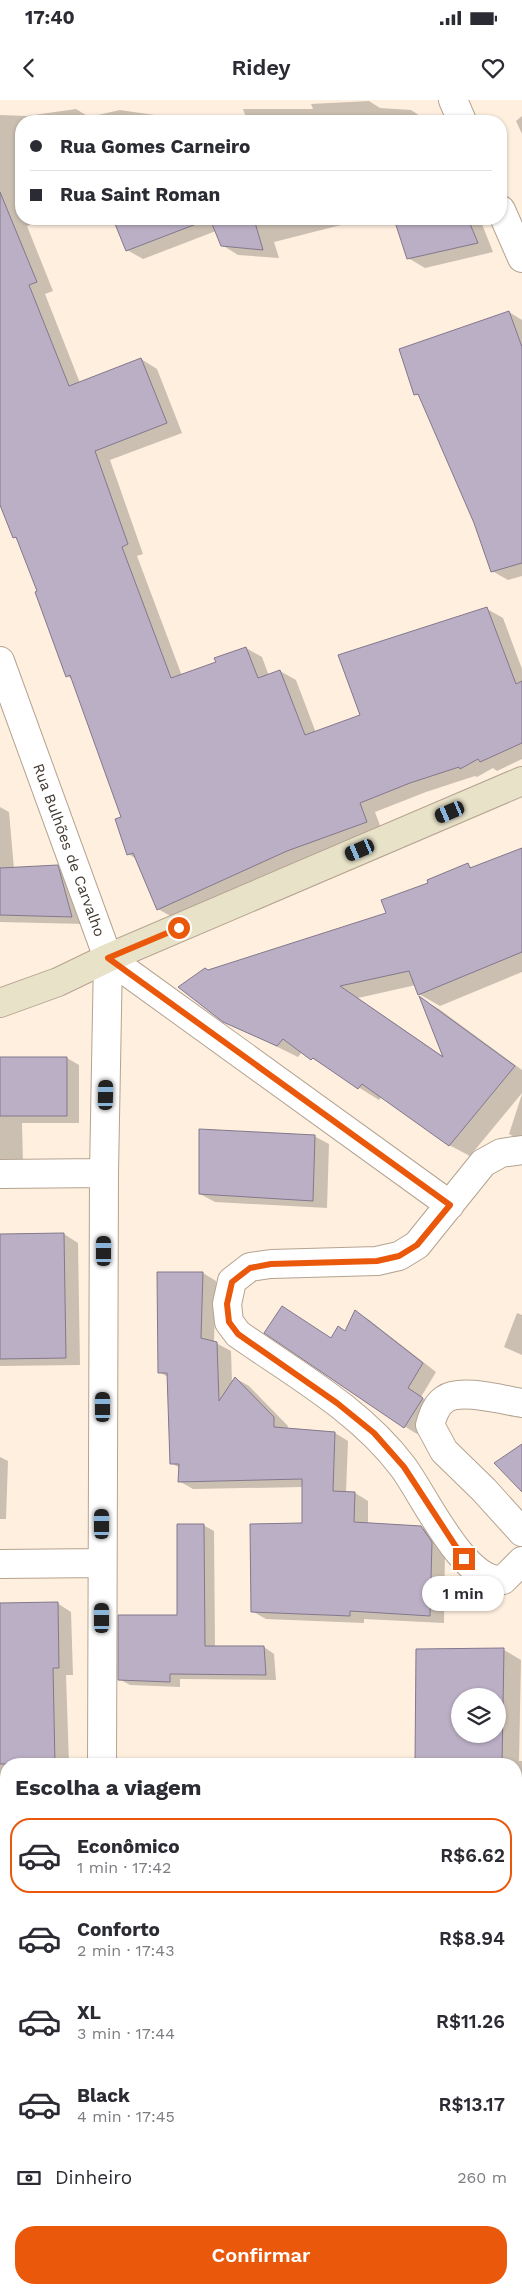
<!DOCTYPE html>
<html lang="pt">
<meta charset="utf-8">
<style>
:root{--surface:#fff;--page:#f2f2f3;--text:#2b2b33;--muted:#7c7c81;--line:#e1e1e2;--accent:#ea580c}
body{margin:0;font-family:"Work Sans",sans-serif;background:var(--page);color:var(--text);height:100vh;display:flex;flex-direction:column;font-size:19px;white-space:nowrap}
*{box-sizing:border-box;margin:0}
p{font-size:16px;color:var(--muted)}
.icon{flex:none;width:28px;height:28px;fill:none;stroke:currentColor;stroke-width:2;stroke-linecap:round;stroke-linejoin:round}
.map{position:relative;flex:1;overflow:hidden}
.panel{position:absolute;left:0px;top:1658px;width:522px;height:536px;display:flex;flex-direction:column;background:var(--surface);border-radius:20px 20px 0 0;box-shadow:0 1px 4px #0004}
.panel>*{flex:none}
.hud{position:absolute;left:15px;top:15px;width:492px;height:110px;border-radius:20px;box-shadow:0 1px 4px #0004;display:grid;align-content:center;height:110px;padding:0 15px;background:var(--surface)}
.tools{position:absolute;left:451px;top:1588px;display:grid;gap:10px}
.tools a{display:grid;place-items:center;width:55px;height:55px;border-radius:50%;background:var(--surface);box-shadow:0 1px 4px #0004;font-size:25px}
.end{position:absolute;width:22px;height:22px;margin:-11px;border:6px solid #ea580c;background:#fff;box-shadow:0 0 0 2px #fff}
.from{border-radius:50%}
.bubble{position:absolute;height:35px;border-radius:18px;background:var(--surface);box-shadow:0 1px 4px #0004;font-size:16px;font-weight:600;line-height:35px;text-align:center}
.car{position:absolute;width:15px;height:30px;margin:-15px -8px;border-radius:6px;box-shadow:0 0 4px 1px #0007;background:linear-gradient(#222 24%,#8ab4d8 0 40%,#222 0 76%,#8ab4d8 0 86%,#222 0)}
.hud b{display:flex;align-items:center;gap:18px;height:48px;font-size:19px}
.hud b+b{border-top:1px solid var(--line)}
.hud i{width:12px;height:12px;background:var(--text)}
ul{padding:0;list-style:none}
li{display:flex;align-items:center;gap:15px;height:75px;margin:0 10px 8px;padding:0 5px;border:2px solid transparent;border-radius:20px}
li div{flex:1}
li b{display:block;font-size:19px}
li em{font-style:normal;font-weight:600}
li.on{border-color:var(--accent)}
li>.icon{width:45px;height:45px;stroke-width:1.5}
h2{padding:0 15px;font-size:22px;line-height:60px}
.pay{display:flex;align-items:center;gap:12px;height:55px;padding:0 15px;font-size:19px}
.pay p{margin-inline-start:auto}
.primary-button{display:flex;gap:10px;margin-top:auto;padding:10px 15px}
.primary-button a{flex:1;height:58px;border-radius:20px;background:var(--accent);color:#fff;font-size:20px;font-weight:600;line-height:58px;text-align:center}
.status{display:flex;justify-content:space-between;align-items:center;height:35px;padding:0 25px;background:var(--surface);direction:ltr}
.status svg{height:14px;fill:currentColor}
header{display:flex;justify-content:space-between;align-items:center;height:65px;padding:0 15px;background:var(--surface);font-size:22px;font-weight:600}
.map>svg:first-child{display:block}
.shadow{fill:#0003;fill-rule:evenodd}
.building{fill:#bbafc5;stroke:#83788c;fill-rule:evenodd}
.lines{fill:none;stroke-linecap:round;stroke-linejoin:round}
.street-casing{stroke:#b5a390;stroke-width:30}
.secondary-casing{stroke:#b5a390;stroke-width:30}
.street{stroke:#fff;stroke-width:28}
.secondary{stroke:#e8e2c8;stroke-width:28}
.route{stroke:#ea580c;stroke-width:6}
.labels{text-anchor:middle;stroke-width:5;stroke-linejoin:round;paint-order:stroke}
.street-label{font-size:15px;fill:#413a32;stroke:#fff}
</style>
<div class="status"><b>17:40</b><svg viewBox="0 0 49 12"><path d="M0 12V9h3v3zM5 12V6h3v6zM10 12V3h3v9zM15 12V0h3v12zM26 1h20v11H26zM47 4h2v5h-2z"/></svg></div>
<header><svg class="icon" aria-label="back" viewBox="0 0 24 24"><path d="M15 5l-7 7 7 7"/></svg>Ridey<svg class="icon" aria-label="heart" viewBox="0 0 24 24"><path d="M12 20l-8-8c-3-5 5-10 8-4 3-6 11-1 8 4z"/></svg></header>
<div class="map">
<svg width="522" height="2193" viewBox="0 0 522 2193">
<rect width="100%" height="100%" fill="#feefdf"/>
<path class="shadow" d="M369,1L380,8L411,10L428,21H21V119H45L27,126L53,191L45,194L80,283L141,259L157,269L182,333L110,360L143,454L137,456L182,576L218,563L246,548L262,557L269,576L280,571L296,580L316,633L361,616L487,509L503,518L522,569V659L497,671L493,668L477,677L475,676L426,692L375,712L382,731L174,818L158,809L137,759L128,754L123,718L73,580L67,576L39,492L18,440L14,437L0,402V15L27,16L76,9L89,17L120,10L168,17L245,15L243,9H313L311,4Z
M522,16V34L516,21Z
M115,119H348L349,123L274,142L279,158L238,155L222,145L216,131L143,159L127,150Z
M396,119H480L493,152L425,168L408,158Z
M509,212L522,220V476L508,480L492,471L475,422L421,297L415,294Z
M0,707L9,712L14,769L57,767L72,775L86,824L0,822Z
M522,749V872L440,906L419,894L416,885L358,898L444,957L421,899L439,909L522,970V993L470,1056L449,1045L382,996L379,1000L302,952L298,957L224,921L208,871L388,814L429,784L468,765L473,768Z
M0,958H67L79,965V1023H22L23,1065L0,1073Z
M522,994V1041L509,1034Z
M314,1036L329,1044L327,1108L215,1102L200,1094Z
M64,1134L78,1143L80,1265L0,1266V1135Z
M203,1173L216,1181L214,1242L231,1251L232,1283L235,1278L249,1286L288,1326L287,1330L335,1333L348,1341L346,1393H355L368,1401V1424L421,1427L435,1435L445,1451L444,1523L364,1519V1523L266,1519L252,1511L303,1425V1387L193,1389L179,1381L180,1368L171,1363L168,1277L159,1272Z
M355,1212L368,1219L436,1272L421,1297L436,1307L417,1334L404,1326L332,1239L345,1232Z
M517,1213L522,1215V1255L504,1247Z
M0,1357L8,1361L6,1419H0Z
M203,1425L214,1431L215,1547H264L274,1554L276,1580L180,1579V1587L130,1585L119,1579L178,1516Z
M57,1503L71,1512L73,1575H66L69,1664H6V1809H0V1505Z
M504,1550L521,1560L519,1661H522V1747H517V1768L516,1664H416L417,1551ZM460,1596H498V1634H460Z
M517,1866H522V1937L520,1907L518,1905Z
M0,1960H6V2185H0Z
M516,1981L519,1984L516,2049Z
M522,2111V2143H521Z
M230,2188H376V2193H230Z"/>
<path class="building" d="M0,92L37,182L29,185L69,286L141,258L167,323L95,351L128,444L122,447L171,578L216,562L214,558L246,547L258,578L280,570L305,635L360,615L338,555L487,507L516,584L522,581V643L480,662L478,659L460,669L459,667L410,683L360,703L367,722L287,751L157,810L133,753L127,755L115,719L121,717L70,575L66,577L35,492L37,491L16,437L13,438L0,405Z
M113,119H204V121L126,151Z
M210,119H254L263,150L221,146Z
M394,119H468L478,143L407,159Z
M509,211L522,247V463L491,472L474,423L418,294L414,295L399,249Z
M522,748V852L418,895L409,871L340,886L443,957L419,896L515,966L449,1046L362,984L358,989L313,958L311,960L283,939L277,946L223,922L178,887L205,868L208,870L386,813L381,800L428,783L427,780L468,763L470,768Z
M58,765L72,817L0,815V768Z
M0,957H67V1016H0Z
M199,1029L315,1035L313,1101L199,1094Z
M64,1133L66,1258L0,1259V1134Z
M157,1172H203L201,1238L217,1242L219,1301L235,1277L274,1317V1327L335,1332L333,1391L355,1392L354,1422L421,1426L432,1442L430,1516L350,1511V1516L251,1512L250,1424L302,1423V1379L178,1382L179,1364H170L167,1273H158Z
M282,1206L331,1238L338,1226L345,1231L355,1210L423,1263L408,1288L423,1298L404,1328L264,1233Z
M522,1344V1392L494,1363Z
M177,1424H204L205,1546H264L266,1575L170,1574V1582L118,1580V1515H177Z
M58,1502L59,1568H53L55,1664H0V1503Z
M504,1548L502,1664H415L416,1549ZM460,1596H498V1634H460Z"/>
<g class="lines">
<defs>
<path id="street" d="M453,0L462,21
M501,110L522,158
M0,561L108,858L104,1073L102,1664
M108,858L450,1105
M522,1050L501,1053L483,1063L417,1145L399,1156L377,1161L271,1164L250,1167L232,1181L227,1204L229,1222L238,1234C295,1274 360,1310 403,1367C424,1395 464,1484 503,1480L522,1461
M0,1074L104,1073
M522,1303C503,1300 461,1288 445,1299C436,1305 433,1315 430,1325L444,1351L484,1390L522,1432
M0,1464L102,1463
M0,1904H6"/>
<path id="secondary" d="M0,903L58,882L108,858L522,681"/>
</defs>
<use href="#street" class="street-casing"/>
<use href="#secondary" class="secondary-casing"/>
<use href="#street" class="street"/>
<use href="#secondary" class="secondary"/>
</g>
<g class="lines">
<path class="route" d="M179,828L108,858L450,1105L417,1145L399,1156L377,1161L271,1164L250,1168L232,1182L227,1204L229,1222L238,1234L337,1303L374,1333L404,1367L464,1459"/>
</g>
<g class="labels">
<g class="street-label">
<text transform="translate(69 750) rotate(70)" y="5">Rua Bulhões de Carvalho</text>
</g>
</g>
</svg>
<div class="tools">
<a><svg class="icon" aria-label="layers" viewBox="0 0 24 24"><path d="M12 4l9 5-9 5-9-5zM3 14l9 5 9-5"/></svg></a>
</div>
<i class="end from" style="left:179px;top:828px"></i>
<i class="end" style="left:464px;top:1459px"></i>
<div class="bubble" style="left:422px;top:1476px;width:82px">1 min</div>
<i class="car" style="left:450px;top:712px;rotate:247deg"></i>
<i class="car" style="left:360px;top:750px;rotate:247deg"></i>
<i class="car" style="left:106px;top:995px;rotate:1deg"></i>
<i class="car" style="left:104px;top:1151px;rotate:0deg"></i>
<i class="car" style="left:103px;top:1307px;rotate:0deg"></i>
<i class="car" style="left:102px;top:1424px;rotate:0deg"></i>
<i class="car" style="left:102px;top:1518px;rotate:0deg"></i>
<div class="hud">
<b><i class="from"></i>Rua Gomes Carneiro</b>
<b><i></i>Rua Saint Roman</b>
</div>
<section class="panel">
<h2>Escolha a viagem</h2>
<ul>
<li class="on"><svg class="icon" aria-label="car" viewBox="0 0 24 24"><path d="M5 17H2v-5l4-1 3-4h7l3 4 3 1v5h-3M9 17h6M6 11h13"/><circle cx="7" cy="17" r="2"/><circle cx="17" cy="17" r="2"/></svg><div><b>Econômico</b><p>1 min · 17:42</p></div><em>R$6.62</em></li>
<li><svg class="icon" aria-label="car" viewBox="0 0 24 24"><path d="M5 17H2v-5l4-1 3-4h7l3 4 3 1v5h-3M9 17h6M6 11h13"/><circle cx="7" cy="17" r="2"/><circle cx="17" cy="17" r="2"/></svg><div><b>Conforto</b><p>2 min · 17:43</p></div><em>R$8.94</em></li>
<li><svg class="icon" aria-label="car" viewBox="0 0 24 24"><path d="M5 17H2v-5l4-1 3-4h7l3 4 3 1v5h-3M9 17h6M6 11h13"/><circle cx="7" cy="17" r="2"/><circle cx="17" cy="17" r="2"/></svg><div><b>XL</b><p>3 min · 17:44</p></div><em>R$11.26</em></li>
<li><svg class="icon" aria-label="car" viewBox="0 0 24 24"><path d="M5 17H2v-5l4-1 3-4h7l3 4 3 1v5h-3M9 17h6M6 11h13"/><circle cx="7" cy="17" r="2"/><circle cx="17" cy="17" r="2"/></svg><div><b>Black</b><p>4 min · 17:45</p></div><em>R$13.17</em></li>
</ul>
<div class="pay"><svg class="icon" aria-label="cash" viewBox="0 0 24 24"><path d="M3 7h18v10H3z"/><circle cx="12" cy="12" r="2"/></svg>Dinheiro<p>260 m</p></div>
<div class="primary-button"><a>Confirmar</a></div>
</section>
</div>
